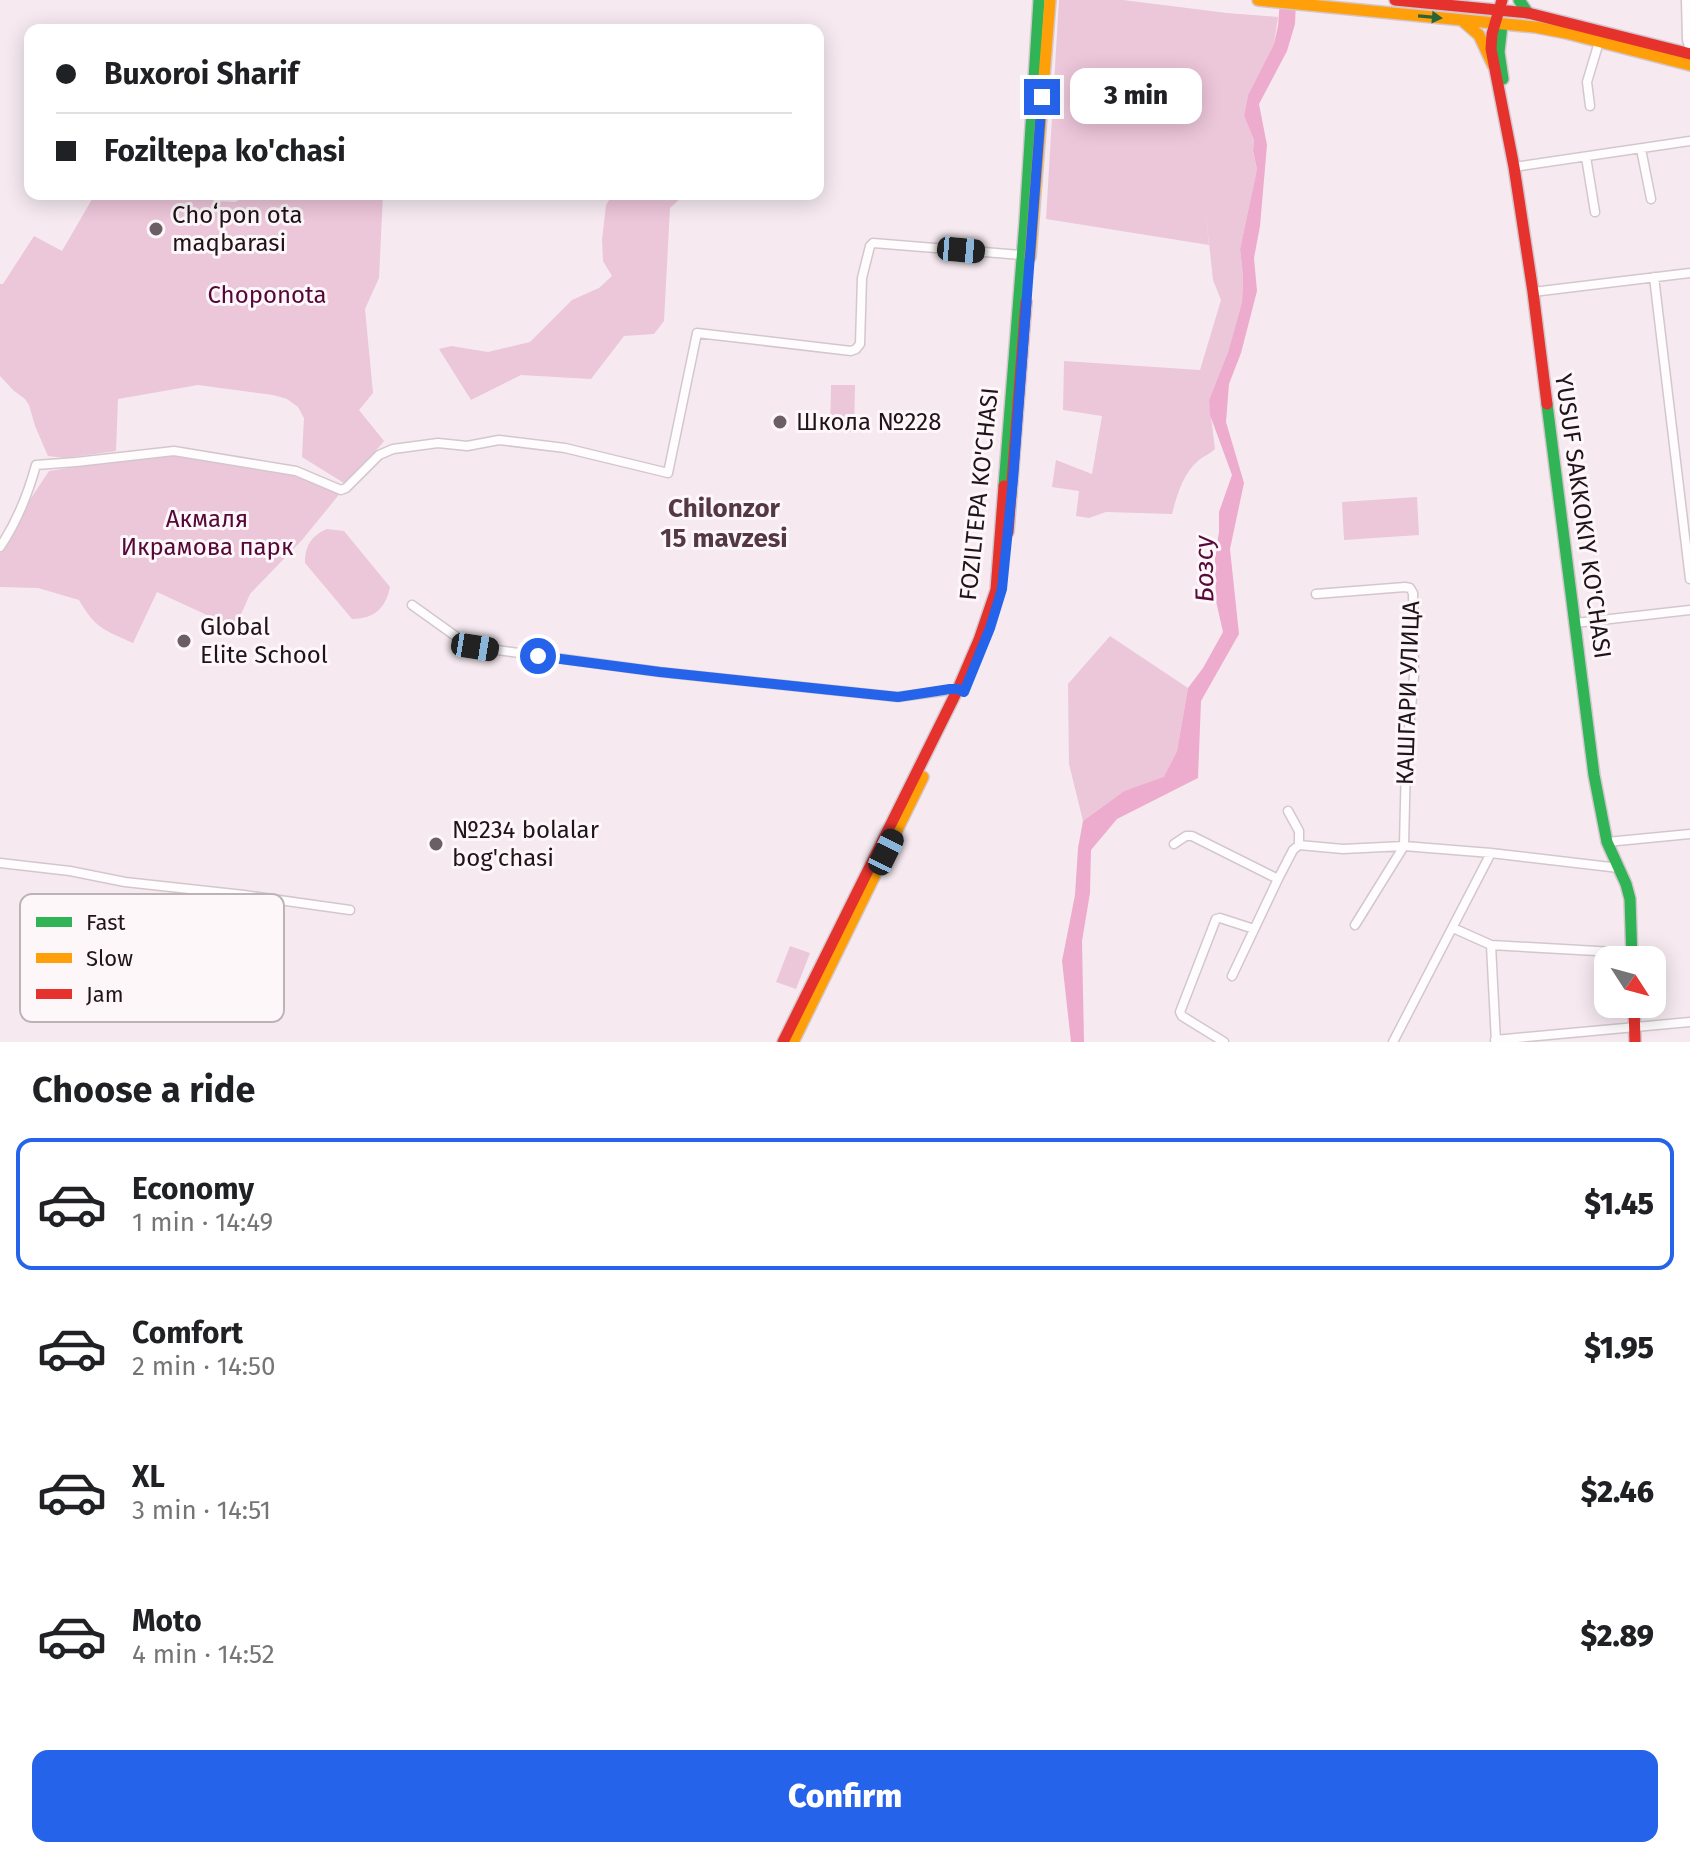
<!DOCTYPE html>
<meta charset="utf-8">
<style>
:root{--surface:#fff;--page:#f2f2f2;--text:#202124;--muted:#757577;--line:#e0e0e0;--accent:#2563eb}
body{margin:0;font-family:"Fira Sans",sans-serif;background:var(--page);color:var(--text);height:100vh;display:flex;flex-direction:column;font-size:30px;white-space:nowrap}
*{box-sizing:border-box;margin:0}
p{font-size:26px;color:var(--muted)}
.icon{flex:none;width:44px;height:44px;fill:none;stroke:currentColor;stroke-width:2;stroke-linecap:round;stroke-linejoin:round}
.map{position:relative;height:1042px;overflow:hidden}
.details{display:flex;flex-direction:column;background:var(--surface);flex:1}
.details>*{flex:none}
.guide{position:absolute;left:24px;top:24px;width:800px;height:176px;border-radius:16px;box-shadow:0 4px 20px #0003;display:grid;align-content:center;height:176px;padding:0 32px;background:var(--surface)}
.needle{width:52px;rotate:126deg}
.buttons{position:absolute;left:1594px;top:946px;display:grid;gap:16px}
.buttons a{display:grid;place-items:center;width:72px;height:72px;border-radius:16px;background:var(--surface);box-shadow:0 4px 20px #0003;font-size:40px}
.end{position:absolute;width:36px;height:36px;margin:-18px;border:10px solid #2563eb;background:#fff;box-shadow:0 0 0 4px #fff}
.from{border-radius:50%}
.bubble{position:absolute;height:56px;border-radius:16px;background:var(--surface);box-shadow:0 4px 20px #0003;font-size:26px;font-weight:800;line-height:56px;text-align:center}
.car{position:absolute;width:24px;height:48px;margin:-24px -12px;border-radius:10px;box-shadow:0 0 6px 2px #0007;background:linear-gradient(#222 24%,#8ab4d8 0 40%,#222 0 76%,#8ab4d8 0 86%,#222 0)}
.guide b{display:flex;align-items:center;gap:28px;height:76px;font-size:30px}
.guide b+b{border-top:2px solid var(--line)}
.guide i{width:20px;height:20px;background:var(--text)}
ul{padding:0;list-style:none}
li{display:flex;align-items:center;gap:24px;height:132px;margin:0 16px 12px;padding:0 16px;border:4px solid transparent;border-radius:16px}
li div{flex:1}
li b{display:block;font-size:30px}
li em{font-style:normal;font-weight:800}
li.active{border-color:var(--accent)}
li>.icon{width:72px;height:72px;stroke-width:1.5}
h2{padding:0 32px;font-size:36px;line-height:96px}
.primary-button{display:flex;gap:16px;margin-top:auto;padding:16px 32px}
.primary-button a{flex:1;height:92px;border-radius:16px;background:var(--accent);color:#fff;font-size:32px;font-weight:800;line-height:92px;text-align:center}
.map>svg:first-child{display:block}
.green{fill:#ecc6d9}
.water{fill:#edaccd}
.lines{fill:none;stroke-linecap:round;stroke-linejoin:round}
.street-casing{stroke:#d3c7cd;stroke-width:11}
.fast-casing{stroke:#d3c7cd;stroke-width:14}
.slow-casing{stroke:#d3c7cd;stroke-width:14}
.jam-casing{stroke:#d3c7cd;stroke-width:14}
.street{stroke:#fefcfd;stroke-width:8}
.fast{stroke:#30b455;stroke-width:11}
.slow{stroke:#ff9f0a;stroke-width:11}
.jam{stroke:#e5322d;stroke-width:11}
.oneway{fill:#286437}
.route{stroke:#2563eb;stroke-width:10}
.poi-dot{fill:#6b5e64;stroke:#fef7fa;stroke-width:3}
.labels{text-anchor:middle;stroke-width:6;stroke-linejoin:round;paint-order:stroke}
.poi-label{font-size:24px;fill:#201319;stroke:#fef7fa;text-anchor:start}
.park-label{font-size:24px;fill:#550738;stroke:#fef7fa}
.street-label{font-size:24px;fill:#201319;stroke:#fef7fa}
.neighbourhood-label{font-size:26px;font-weight:bold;fill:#553846;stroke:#fef7fa}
.water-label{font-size:26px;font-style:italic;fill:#560839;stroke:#fef7fa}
.key{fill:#fef7fa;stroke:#bbb3b6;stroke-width:2}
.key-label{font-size:22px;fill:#201319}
</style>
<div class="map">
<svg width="1690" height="1042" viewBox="0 0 1690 1042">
<rect width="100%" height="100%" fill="#f6eaf0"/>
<path class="green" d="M1059,0H1123L1227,13L1278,17L1274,44L1248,95L1244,116L1254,140L1253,152L1257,169L1240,249L1243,277L1242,302L1228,352L1209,400L1215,449C1210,454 1204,456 1199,460C1183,473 1177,495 1172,514L1106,512L1089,518L1076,516L1079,491L1052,487L1056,460L1092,474L1102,416L1063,410L1064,361L1200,370L1221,300L1213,280L1205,205L1209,245L1046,219Z
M95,194H208L214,201L235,202L252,194H383L379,278L365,309L373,393L359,410L384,441L347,485L302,457L304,418L298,407L287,399L273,395L198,385L118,399L116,451L65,458L48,456L35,426L29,405L25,399L13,390L0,376V284H3L34,236L62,251Z
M613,194H685L670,208L664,321L654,334L624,336L591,379L521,375L471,400L439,349L451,346L488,352L530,342L572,300L599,288L612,276L603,261L602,240L606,205Z
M831,385H855L854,432H830Z
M171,452L295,467L342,491L302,540L250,594L235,628L157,592L133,643C104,630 95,628 79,600L38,588L0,587V545L49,471Z
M1417,497L1419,535L1344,540L1342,502Z
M327,529L344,531L390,587C386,608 374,619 352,619L305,563C305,546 311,536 327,529Z
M1110,636L1188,688L1177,751L1164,778L1124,791L1083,821L1069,764L1068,684Z
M790,946L810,953L796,989L776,982Z"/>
<path class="water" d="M1280,0H1296L1295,24L1287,51L1259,104L1267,145L1260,226L1254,258L1257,291L1241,353L1229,384L1226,422L1244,483L1230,549L1239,634L1201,701L1198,778L1117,819L1091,850L1090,893L1082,941L1084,1042H1071L1062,961L1075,895L1078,848L1083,821L1124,791L1164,777L1177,751L1188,688L1203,668L1223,632L1216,601L1215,557L1219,532V512L1232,475L1210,415L1209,400L1228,352L1242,302L1243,277L1240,249L1257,169L1253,151L1254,140L1244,116L1248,95L1274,44L1278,26Z"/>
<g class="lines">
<defs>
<path id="street" d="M1686,0L1687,40L1690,49
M1590,106L1587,82L1599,42
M1641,149L1651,199
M1586,157L1595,212
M1514,167L1690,141
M1654,277L1690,579
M1533,292L1690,273
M0,547C17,522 28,494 36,465L76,462L174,451L296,471L341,490L346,488L379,455L393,449L438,443L467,446L499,440L565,448L668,473L697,333L851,351L856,349L860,344L862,278L870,246L873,243L1022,255
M1316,594L1405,587L1410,588L1413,593L1414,676L1406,760L1404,846L1355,925
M412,605L461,640L475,647L660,672L898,697L958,689
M1575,623L1690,610
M1288,811L1299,831V845
M1607,842L1690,834
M1174,844L1186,836H1192L1278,879
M0,863L70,871L125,882L244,895L350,910
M1453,928L1491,945L1496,1042
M1491,945L1632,953
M1232,976L1278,879L1293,850L1299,845L1343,849L1404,846L1491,853L1619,868
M1495,1040L1690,1022
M1224,1042L1182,1016L1180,1012L1216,919L1220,918L1254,929
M1393,1042L1491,853"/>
<path id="fast" d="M1519,0L1528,13
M1502,25L1499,52L1503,79
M1547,404L1594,775L1607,842L1626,884L1630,899L1632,960
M1004,486L1025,221L1039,0"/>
<path id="slow" d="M1258,0L1535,27L1566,33L1690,65
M1464,22L1479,35L1493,65
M1030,257L1050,0
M793,1042L923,777"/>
<path id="jam" d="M1395,0L1528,13L1690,54
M1502,0L1492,34L1491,49L1514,167L1533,292L1547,404
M1008,532L1026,302
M1634,1004L1635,1042
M783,1042L958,689L979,640L996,590L1004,486"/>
</defs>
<use href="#street" class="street-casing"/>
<use href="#fast" class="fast-casing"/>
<use href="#slow" class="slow-casing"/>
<use href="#jam" class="jam-casing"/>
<use href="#street" class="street"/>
<use href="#fast" class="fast"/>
<use href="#slow" class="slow"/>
<use href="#jam" class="jam"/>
</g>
<defs><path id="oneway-solid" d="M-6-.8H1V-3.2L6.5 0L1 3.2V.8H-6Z" transform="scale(2)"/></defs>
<use class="oneway" href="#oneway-solid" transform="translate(1430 17) rotate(5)"/>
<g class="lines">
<path class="route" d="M538,656L660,672L898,697L950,689H958L964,692L990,628L1002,589L1013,479L1042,97"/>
</g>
<g class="poi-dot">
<circle cx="156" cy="229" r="8"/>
<circle cx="780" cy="422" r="8"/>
<circle cx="184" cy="641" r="8"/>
<circle cx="436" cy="844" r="8"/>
</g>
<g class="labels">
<g class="poi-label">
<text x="172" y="223">Choʻpon ota<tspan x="172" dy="28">maqbarasi</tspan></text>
<text x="796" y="430">Школа №228</text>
<text x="200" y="635">Global<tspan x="200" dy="28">Elite School</tspan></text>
<text x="452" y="838">№234 bolalar<tspan x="452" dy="28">bog'chasi</tspan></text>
</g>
<g class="park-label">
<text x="267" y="303">Choponota</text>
<text x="207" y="527">Акмаля<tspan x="207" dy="28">Икрамова парк</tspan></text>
</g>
<g class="street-label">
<text transform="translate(979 494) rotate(-84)" y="8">FOZILTEPA KO'CHASI</text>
<text transform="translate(1583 516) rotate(82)" y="8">YUSUF SAKKOKIY KO'CHASI</text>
<text transform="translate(1408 693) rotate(-88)" y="8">КАШГАРИ УЛИЦА</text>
</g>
<g class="neighbourhood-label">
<text x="724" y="517">Chilonzor<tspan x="724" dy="30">15 mavzesi</tspan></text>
</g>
<g class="water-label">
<text transform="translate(1204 569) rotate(-91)" y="9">Бозсу</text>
</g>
</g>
<rect x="20" y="894" width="264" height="128" rx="12" class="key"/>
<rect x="36" y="917" width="36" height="10" fill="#30b455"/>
<rect x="36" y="953" width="36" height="10" fill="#ff9f0a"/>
<rect x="36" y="989" width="36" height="10" fill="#e5322d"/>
<g class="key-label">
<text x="86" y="930">Fast</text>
<text x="86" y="966">Slow</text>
<text x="86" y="1002">Jam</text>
</g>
</svg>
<div class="buttons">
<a><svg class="needle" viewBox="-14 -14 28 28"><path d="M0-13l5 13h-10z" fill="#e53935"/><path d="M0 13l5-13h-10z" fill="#757577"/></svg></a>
</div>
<i class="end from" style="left:538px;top:656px"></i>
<i class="end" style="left:1042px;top:97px"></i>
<div class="bubble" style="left:1070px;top:68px;width:132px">3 min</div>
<i class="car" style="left:961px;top:250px;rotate:95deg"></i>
<i class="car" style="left:475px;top:647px;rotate:99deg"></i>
<i class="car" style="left:886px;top:852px;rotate:26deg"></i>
<div class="guide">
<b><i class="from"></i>Buxoroi Sharif</b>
<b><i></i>Foziltepa ko'chasi</b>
</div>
</div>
<section class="details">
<h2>Choose a ride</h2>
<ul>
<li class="active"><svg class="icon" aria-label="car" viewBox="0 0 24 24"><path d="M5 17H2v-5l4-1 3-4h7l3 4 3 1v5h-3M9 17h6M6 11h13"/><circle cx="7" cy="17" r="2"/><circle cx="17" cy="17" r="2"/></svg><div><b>Economy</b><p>1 min · 14:49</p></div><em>$1.45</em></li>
<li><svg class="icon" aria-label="car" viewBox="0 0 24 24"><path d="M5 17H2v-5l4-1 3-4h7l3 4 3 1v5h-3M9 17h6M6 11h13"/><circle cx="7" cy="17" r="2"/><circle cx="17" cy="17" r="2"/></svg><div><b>Comfort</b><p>2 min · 14:50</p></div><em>$1.95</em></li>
<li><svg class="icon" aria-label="car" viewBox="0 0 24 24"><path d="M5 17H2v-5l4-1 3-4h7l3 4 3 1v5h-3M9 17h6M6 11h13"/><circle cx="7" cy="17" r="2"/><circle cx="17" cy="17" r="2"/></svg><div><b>XL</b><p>3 min · 14:51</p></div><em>$2.46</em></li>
<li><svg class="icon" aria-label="car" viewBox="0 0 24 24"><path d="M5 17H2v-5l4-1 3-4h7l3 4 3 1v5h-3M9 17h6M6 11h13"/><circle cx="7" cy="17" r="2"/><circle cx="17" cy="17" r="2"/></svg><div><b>Moto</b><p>4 min · 14:52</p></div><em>$2.89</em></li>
</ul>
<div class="primary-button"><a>Confirm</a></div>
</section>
